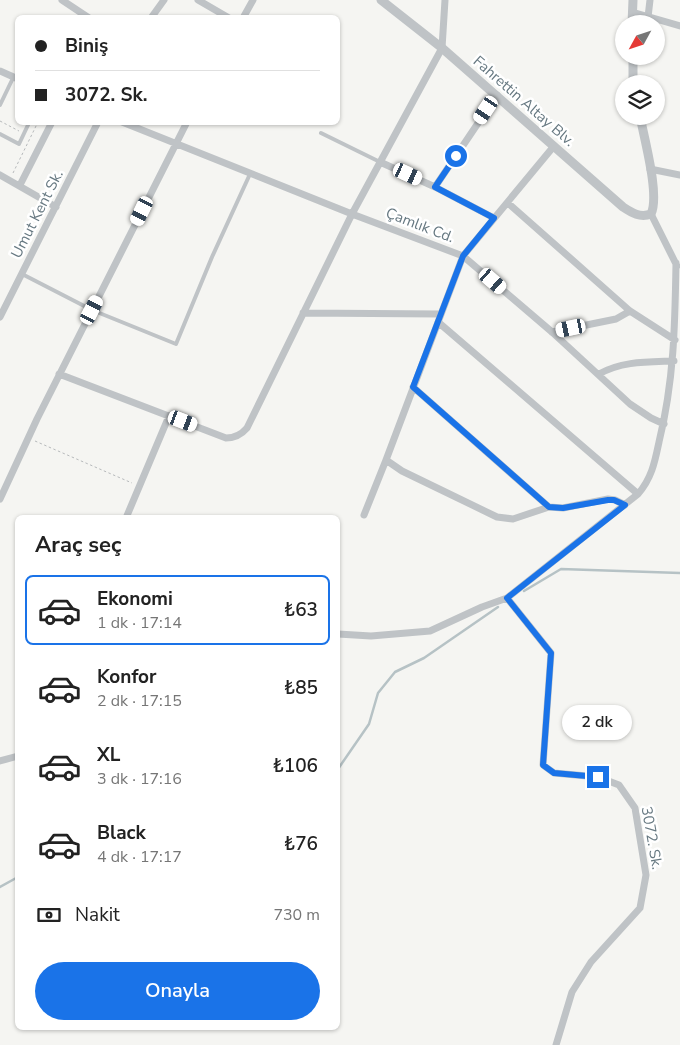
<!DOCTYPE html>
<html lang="tr">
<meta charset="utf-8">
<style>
:root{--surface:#fff;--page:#f2f2f2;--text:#222;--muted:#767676;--line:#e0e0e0;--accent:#1a73e8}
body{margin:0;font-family:"Nunito Sans",sans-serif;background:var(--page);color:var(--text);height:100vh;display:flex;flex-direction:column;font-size:19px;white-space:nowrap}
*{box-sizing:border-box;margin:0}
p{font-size:16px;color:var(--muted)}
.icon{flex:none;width:28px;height:28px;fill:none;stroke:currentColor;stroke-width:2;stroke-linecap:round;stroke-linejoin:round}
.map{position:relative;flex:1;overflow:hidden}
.drawer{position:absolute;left:15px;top:515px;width:325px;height:515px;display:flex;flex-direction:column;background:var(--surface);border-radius:8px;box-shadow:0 1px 4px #0004}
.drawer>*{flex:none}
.top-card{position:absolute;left:15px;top:15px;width:325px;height:110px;border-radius:8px;box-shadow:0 1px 4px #0004;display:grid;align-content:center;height:110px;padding:0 20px;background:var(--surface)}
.needle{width:32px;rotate:230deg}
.fabs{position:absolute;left:615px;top:15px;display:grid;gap:10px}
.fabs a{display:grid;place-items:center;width:50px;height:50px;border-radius:50%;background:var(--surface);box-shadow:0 1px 4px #0004;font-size:25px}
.end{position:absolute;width:22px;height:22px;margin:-11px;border:6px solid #1a73e8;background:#fff;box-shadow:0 0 0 2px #fff}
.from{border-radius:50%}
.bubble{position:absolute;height:35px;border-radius:18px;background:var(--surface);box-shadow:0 1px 4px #0004;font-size:16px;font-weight:600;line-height:35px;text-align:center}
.car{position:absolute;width:15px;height:30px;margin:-15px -8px;border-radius:6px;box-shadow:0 0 4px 1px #0007;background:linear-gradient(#fff 24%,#345 0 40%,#fff 0 76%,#345 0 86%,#fff 0)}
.top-card b{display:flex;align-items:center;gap:18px;height:48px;font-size:19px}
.top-card b+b{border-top:1px solid var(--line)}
.top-card i{width:12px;height:12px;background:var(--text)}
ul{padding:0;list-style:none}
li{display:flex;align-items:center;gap:15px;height:70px;margin:0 10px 8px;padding:0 10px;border:2px solid transparent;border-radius:8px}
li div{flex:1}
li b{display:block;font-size:19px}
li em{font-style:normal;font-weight:600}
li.selected{border-color:var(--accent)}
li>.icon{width:45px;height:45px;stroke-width:1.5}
h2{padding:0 20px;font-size:22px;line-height:60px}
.pay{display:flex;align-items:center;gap:12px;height:55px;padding:0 20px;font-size:19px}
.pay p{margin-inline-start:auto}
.cta{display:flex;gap:10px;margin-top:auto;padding:10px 20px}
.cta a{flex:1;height:58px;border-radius:30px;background:var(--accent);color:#fff;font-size:20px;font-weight:600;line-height:58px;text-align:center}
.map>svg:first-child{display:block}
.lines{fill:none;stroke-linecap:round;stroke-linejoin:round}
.stream{stroke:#b6c2c5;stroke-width:2.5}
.path{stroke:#b7babc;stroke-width:1;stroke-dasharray:2.5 2.5;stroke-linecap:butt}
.service{stroke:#bfc3c6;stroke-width:4}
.minor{stroke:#bfc3c6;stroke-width:7}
.tertiary{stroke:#bfc3c6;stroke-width:9}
.route{stroke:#1a73e8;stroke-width:6}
.labels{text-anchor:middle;stroke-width:5;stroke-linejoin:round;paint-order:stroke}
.street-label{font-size:15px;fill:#667881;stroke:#fff}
</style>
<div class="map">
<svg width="680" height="1045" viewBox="0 0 680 1045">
<rect width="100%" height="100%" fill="#f5f5f2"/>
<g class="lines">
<path class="stream" d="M524,591L561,569L680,573
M338,769L369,724L378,693L395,672L424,658L498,607
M0,887L18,877"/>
<path class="path" d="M0,121L19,131
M13,173L38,122
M35,441L132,483"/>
<path class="service" d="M0,105L13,78
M321,133L380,162
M0,134L19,144L28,125
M22,274L92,310L176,344L212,257L250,174"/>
<path class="minor" d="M62,0L89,18
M198,0L229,18
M632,12L680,26
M648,17L650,0
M151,18L164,0
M243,18L253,0
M0,71L18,79
M122,122L352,214L463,256L552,332L630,404L651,418L664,424
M554,146L463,256L386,460L402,471L497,517L513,519L549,507L563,508L608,499L615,500L625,505
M380,162L435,187L494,218
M650,169L680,175
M0,175L56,207
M20,185L52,122
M435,187L497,95
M508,203L630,311L675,340
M651,214L677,266
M303,313L440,314
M0,317L98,122
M438,322L638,494
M552,332L616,319L630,311
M59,374L226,438C235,438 241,435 247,428L352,214L442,48L445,0
M599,374C622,361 647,362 674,361
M413,387L549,507
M0,499L37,419L187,122
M364,515L386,460
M126,518L169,416
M507,598L551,653L543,765L554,773L598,777L619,785L635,808L646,875L640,908L591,962L572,992L556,1045
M338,634L371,636L430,631L482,607L507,598L638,494C652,478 655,461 659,442C674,381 675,325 676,263
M0,761L18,756"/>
<path class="tertiary" d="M381,0L442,48L623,207C632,213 640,218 651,214C660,195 644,138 640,116
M632,24L633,0
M633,56V84"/>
</g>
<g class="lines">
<path class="route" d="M456,156L435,187L494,218L463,256L413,387L549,507L563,508L608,500H614L625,505L507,598L551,653L543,765L554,773L598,777"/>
</g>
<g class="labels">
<g class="street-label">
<text transform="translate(524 101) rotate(41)" y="5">Fahrettin Altay Blv.</text>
<text transform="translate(37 214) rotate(-63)" y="5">Umut Kent Sk.</text>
<text transform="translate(420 225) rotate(21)" y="5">Çamlık Cd.</text>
<text transform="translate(652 838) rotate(80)" y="5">3072. Sk.</text>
</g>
</g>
</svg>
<div class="fabs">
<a><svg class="needle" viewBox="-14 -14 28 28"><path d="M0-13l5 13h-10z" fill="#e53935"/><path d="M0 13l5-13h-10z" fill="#767676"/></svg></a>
<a><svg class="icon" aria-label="layers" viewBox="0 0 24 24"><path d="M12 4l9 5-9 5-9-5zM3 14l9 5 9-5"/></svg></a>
</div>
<i class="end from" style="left:456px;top:156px"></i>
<i class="end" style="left:598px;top:777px"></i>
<div class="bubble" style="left:562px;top:705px;width:70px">2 dk</div>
<i class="car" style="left:486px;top:110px;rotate:214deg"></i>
<i class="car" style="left:408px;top:174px;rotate:115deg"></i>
<i class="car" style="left:142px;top:211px;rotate:206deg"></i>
<i class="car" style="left:493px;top:281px;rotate:131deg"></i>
<i class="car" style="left:92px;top:310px;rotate:27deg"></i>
<i class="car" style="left:571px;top:328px;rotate:258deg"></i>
<i class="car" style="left:183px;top:421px;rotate:111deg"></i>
<div class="top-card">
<b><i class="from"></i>Biniş</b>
<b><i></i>3072. Sk.</b>
</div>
<section class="drawer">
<h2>Araç seç</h2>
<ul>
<li class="selected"><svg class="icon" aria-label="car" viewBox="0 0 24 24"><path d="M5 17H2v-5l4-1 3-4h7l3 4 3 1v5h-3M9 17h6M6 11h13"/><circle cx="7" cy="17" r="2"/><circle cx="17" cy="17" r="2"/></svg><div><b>Ekonomi</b><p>1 dk · 17:14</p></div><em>₺63</em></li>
<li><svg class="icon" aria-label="car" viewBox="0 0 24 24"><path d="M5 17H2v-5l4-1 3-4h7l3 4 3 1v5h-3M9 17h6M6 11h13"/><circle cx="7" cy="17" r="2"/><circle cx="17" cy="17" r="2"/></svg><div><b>Konfor</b><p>2 dk · 17:15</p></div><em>₺85</em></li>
<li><svg class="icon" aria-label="car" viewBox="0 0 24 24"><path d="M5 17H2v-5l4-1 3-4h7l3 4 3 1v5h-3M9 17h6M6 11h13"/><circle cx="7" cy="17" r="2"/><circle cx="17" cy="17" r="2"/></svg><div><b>XL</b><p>3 dk · 17:16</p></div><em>₺106</em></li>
<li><svg class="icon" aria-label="car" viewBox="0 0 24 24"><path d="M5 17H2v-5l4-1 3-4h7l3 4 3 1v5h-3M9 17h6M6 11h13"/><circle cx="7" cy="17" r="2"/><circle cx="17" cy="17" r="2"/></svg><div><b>Black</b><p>4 dk · 17:17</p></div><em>₺76</em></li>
</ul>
<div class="pay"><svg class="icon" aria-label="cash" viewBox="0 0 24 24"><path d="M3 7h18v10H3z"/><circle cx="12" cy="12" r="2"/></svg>Nakit<p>730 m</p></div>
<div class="cta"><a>Onayla</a></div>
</section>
</div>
